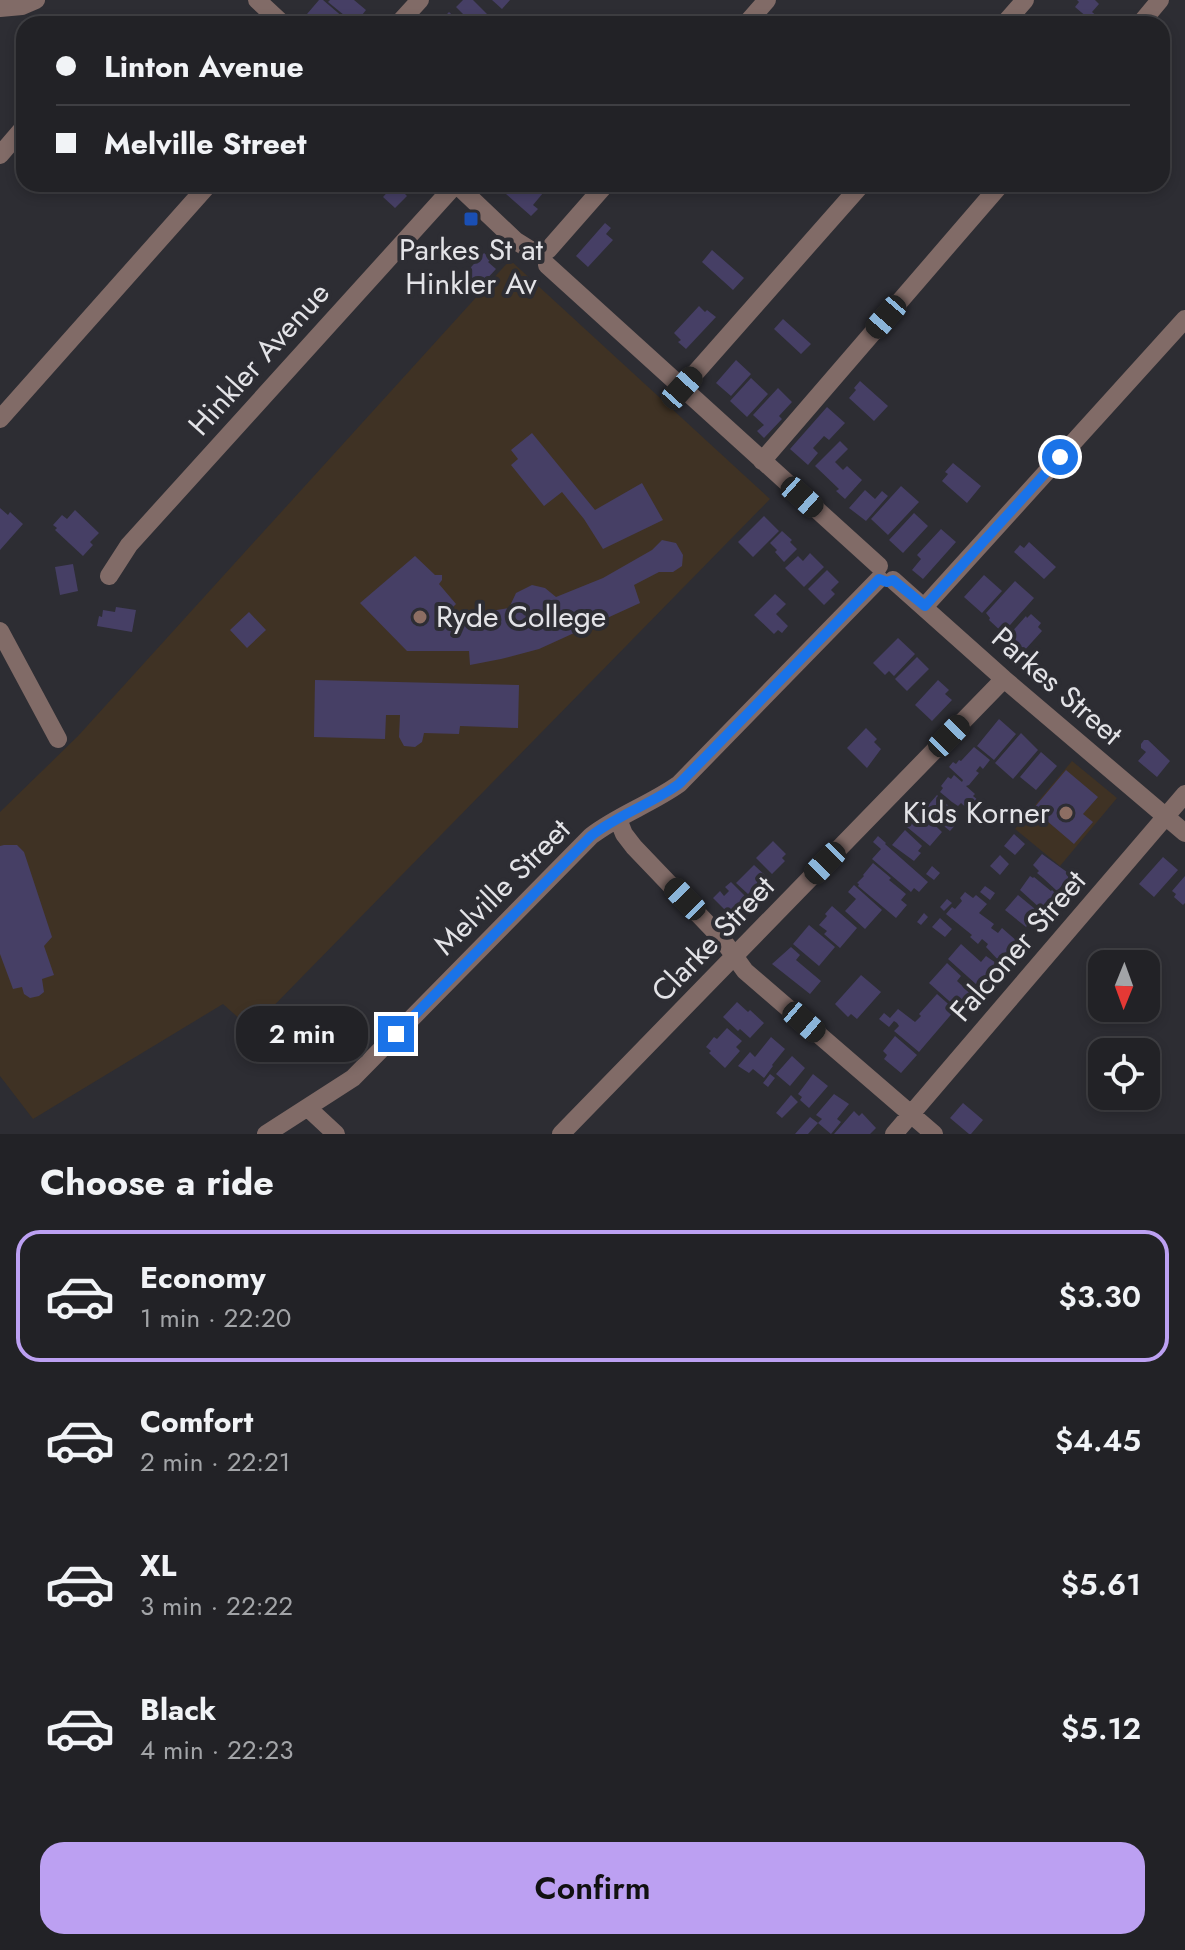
<!DOCTYPE html>
<meta charset="utf-8">
<style>
:root{--surface:#222226;--page:#2a2a2e;--text:#f1f3f6;--muted:#a2a4a7;--line:#3f3f43;--accent:#bca0f2}
body{margin:0;font-family:Jost,sans-serif;background:var(--page);color:var(--text);height:100vh;display:flex;flex-direction:column;font-size:30px;white-space:nowrap}
*{box-sizing:border-box;margin:0}
p{font-size:26px;color:var(--muted)}
.icon{flex:none;width:44px;height:44px;fill:none;stroke:currentColor;stroke-width:2;stroke-linecap:round;stroke-linejoin:round}
.map{position:relative;height:1134px;overflow:hidden}
.sheet{display:flex;flex-direction:column;background:var(--surface);flex:1}
.sheet>*{flex:none}
.top-card{position:absolute;left:16px;top:16px;width:1154px;height:176px;border-radius:24px;box-shadow:0 4px 12px #0003,0 0 0 2px var(--line);display:grid;align-content:center;height:176px;padding:0 40px;background:var(--surface)}
.needle{width:52px;rotate:181deg}
.controls{position:absolute;left:1088px;top:950px;display:grid;gap:16px}
.controls a{display:grid;place-items:center;width:72px;height:72px;border-radius:16px;background:var(--surface);box-shadow:0 4px 12px #0003,0 0 0 2px var(--line);font-size:40px}
.end{position:absolute;width:36px;height:36px;margin:-18px;border:10px solid #1a73e8;background:#fff;box-shadow:0 0 0 4px #fff}
.from{border-radius:50%}
.bubble{position:absolute;height:56px;border-radius:24px;background:var(--surface);box-shadow:0 4px 12px #0003,0 0 0 2px var(--line);font-size:26px;font-weight:600;line-height:56px;text-align:center}
.car{position:absolute;width:24px;height:48px;margin:-24px -12px;border-radius:10px;box-shadow:0 0 6px 2px #0007;background:linear-gradient(#222 24%,#8ab4d8 0 40%,#222 0 76%,#8ab4d8 0 86%,#222 0)}
.top-card b{display:flex;align-items:center;gap:28px;height:76px;font-size:30px}
.top-card b+b{border-top:2px solid var(--line)}
.top-card i{width:20px;height:20px;background:var(--text)}
ul{padding:0;list-style:none}
li{display:flex;align-items:center;gap:24px;height:132px;margin:0 16px 12px;padding:0 24px;border:4px solid transparent;border-radius:24px}
li div{flex:1}
li b{display:block;font-size:30px}
li em{font-style:normal;font-weight:600}
li.selected{border-color:var(--accent)}
li>.icon{width:72px;height:72px;stroke-width:1.5}
h2{padding:0 40px;font-size:36px;line-height:96px}
.cta{display:flex;gap:16px;margin-top:auto;padding:16px 40px}
.cta a{flex:1;height:92px;border-radius:24px;background:var(--accent);color:#111;font-size:32px;font-weight:600;line-height:92px;text-align:center}
.map>svg:first-child{display:block}
.education{fill:#3f3224}
.building{fill:#463f65}
.lines{fill:none;stroke-linecap:round;stroke-linejoin:round}
.minor{stroke:#816b67;stroke-width:18}
.route{stroke:#1a73e8;stroke-width:10}
.transit-dot{fill:#1a4fb4;stroke:#2d2d33;stroke-width:3}
.education-dot{fill:#8d6e63;stroke:#2d2d33;stroke-width:3}
.labels{text-anchor:middle;stroke-width:8;stroke-linejoin:round;paint-order:stroke}
.poi-label{font-size:30px;fill:#e3e3e7;stroke:#2d2d33}
.street-label{font-size:30px;fill:#e3e3e7;stroke:#2d2d33}
</style>
<div class="map">
<svg width="1185" height="1134" viewBox="0 0 1185 1134">
<rect width="100%" height="100%" fill="#2d2d33"/>
<path class="education" d="M510,260L770,499L251,1029L223,1004L33,1119L0,1076V812L78,736Z
M1072,761L1117,798L1060,866L1015,829Z"/>
<path class="building" d="M319,0H323L351,24H327L322,20L319,23L307,14Z
M330,0H354L366,10L355,24L328,2Z
M463,0H473L489,16L485,20L489,24H473L456,7Z
M492,0H510L502,9Z
M1077,0H1095L1099,4L1092,12L1098,17L1094,23L1075,7L1079,2Z
M449,12L462,24H444L446,22L443,18Z
M395,184H410L412,186L405,194L407,196L395,208L383,197Z
M514,184L520,190L525,184H533L543,193L533,205L538,209L531,216L506,194Z
M542,184H562L553,194Z
M605,223L611,228L606,234L613,240L588,267L576,256Z
M712,250L744,278L733,290L702,262Z
M484,253L491,259L488,262L496,269L484,282L479,278L472,286L462,277Z
M699,306L705,312L707,310L716,317L686,349L678,342L681,340L674,333Z
M783,319L811,344L801,354L774,329Z
M736,360L751,374L731,396L716,383Z
M751,378L768,394L747,417L730,401Z
M860,381L888,406L874,421L849,398L856,390L854,388Z
M778,388L792,402L779,416L782,419L764,438L757,431L764,425L753,415Z
M827,407L845,423L829,440L824,436L813,448L818,453L808,465L790,449Z
M532,433L595,510L642,483L663,520L603,549L584,519L562,492L544,506L511,465L518,459L511,450Z
M840,441L848,449L835,462L843,470L847,466L862,480L845,499L836,491L839,489L815,466Z
M953,463L981,486L967,503L942,481L948,474L945,472Z
M901,486L919,502L888,535L871,519Z
M865,490L875,499L882,491L888,496L866,521L849,508Z
M0,508L8,515L10,512L23,524L0,550Z
M75,510L99,533L90,542L93,545L83,556L55,530L57,528L53,525L62,515L67,519Z
M914,513L928,526L903,553L889,540Z
M764,516L779,531L753,557L738,542Z
M941,529L956,542L923,579L912,570L921,559L917,555Z
M782,531L792,540L790,542L797,549L784,562L775,552L777,550L770,543Z
M662,540L676,543L683,555L682,566L673,572H659L634,585L640,603L539,649L501,659L470,665L469,651H407L360,603L415,556L435,575H442V580L439,584L456,604L443,617L466,615L509,608L516,593L532,585L545,588L556,597L603,578L652,550Z
M1029,542L1056,567L1044,579L1014,552L1020,545L1024,548Z
M810,553L824,567L804,587L785,568L798,556L803,561Z
M73,564L78,591L60,595L55,567Z
M827,570L839,582L831,590L835,594L824,605L808,589Z
M984,575L1002,591L982,613L964,597Z
M1015,581L1034,598L1003,633L989,620L990,618L986,613Z
M775,594L786,604L776,614L788,626L782,633L778,630L774,634L754,615Z
M116,607L136,610L132,632L97,626L99,616L102,617L103,610L115,612Z
M249,612L266,630L247,648L230,630Z
M1031,614L1041,623L1038,627L1042,631L1023,652L1010,640L1012,638L1009,635L1026,616L1027,618Z
M898,638L915,654L894,676L889,671L885,675L873,663Z
M917,657L929,669L907,691L895,679Z
M315,680L519,685L518,728L460,726L459,734L424,733L422,742L415,747L404,746L399,737L400,715H386L385,739L314,737Z
M938,680L949,690L945,694L952,700L932,721L915,705Z
M999,719L1016,734L994,760L977,746Z
M866,728L877,739L874,742L881,749L867,768L847,748Z
M1021,733L1038,750L1013,779L995,763Z
M1144,740H1148L1170,761L1157,777L1138,761L1146,752L1141,748V744Z
M974,747L990,760L983,769L980,766L976,771L979,773L969,785L966,786L975,794L973,796L979,801L970,811L961,803L958,806L952,802L940,792L943,788L941,786L948,777L951,779L954,775L962,782L963,780L949,767L953,762L956,764L959,760L961,761Z
M1041,752L1057,766L1036,790L1020,777Z
M1066,770L1098,797L1083,814L1093,822L1074,844L1033,809Z
M937,795L956,813L951,818L957,823L950,831L924,810Z
M920,811L942,832L930,846L907,827Z
M905,830L922,846L918,851L921,853L914,861L892,845Z
M1014,834L1025,844L1015,855L1004,846Z
M878,836L886,843L885,844L928,882L919,892L914,888L911,892L872,859L881,849L873,842Z
M773,841L786,854L782,858L785,861L772,874L756,858Z
M4,845H17L24,852L52,937L44,946L54,975L42,979L44,992L39,996L30,998L24,994L22,987L13,989L0,954V846Z
M1042,854L1071,875L1057,891L1043,878L1037,873L1039,871L1033,865Z
M1000,855L1009,864L1000,875L990,866Z
M1163,857L1178,870L1154,897L1139,884Z
M873,863L891,878L889,880L906,894L901,900L907,905L896,918L858,886L859,884L857,883L864,876L863,875Z
M754,865L766,876L748,894L736,883Z
M932,866L940,873L934,880L926,874Z
M1030,876L1033,878L1034,877L1051,891L1052,890L1055,893L1041,909L1020,890Z
M1185,876V903L1183,905L1174,897L1176,894L1172,891Z
M731,882L749,900L742,906L740,904L730,915L713,898L720,891L724,896L729,891L725,887Z
M854,885L882,910L865,929L845,911L856,899L848,892Z
M985,886L995,893L990,900L980,892Z
M965,892L973,898L976,895L987,904L979,913L994,924L991,928L998,933L1002,928L1018,942L1001,963L986,947L988,944L982,939L978,944L970,937L972,935L946,914L952,907L955,909L962,901L960,898Z
M1018,895L1035,909L1036,908L1040,911L1026,927L1005,910Z
M947,899L952,903L944,911L940,907Z
M832,906L857,928L840,948L824,934L827,931L819,925L827,916L825,914Z
M924,913L928,917L921,925L917,922Z
M940,918L952,929L945,937L932,927Z
M809,925L835,947L819,966L793,944Z
M961,944L981,962L986,956L996,963L977,985L948,959Z
M791,947L800,955L796,960L821,981L810,994L772,964Z
M947,963L961,976L957,981L970,993L957,1008L929,983Z
M861,975L881,992L857,1019L851,1014L848,1017L835,1004Z
M937,994L955,1010L919,1052L894,1031L899,1026L897,1023L894,1021L889,1027L879,1019L884,1013L890,1018L898,1009L915,1022L921,1016L919,1014Z
M737,1002L748,1012L750,1010L764,1023L750,1038L740,1029L738,1031L723,1017Z
M727,1028L742,1041L736,1047L740,1051L725,1068L709,1053L711,1051L706,1047L714,1037L717,1039Z
M895,1036L917,1055L901,1073L884,1059L887,1055L883,1051Z
M771,1037L785,1049L772,1065L773,1066L764,1078L753,1069L749,1073L738,1066L750,1052L755,1057Z
M792,1056L805,1068L790,1086L776,1074Z
M770,1074L775,1078L768,1087L763,1083Z
M813,1074L828,1086L809,1108L800,1100L802,1097L798,1094Z
M834,1094L849,1104L837,1119L841,1122L831,1134L818,1123L822,1119L816,1115Z
M791,1095L798,1102L782,1118L776,1113Z
M963,1103L983,1120L971,1134H969L950,1118Z
M854,1111L859,1116L862,1113L876,1128L870,1134H834Z
M810,1117L818,1123L808,1134H795Z"/>
<g class="lines">
<path class="minor" d="M257,0L283,24
M0,8L22,6L36,0
M398,24L420,0
M746,24L767,0
M1004,24L1025,0
M1140,24L1160,0
M0,155L24,127
M456,184L516,241L532,251
M548,250L606,184
M547,265L879,566
M682,388L862,184
M0,419L209,184
M762,461L1001,184
M109,576L129,545L456,184
M893,580L1004,679L1185,833
M925,606L1185,319
M0,631L58,739
M618,819L624,834L634,847L722,939L745,971L934,1134
M308,1108L336,1134
M266,1134L353,1078L591,836C618,815 651,804 679,784L879,579
M561,1134L1004,679
M894,1134L1185,794"/>
</g>
<g class="lines">
<path class="route" d="M396,1034L591,836C618,815 651,804 679,784L879,579L887,582L893,580L925,606L1060,457"/>
</g>
<rect class="transit-dot" x="463" y="211" width="16" height="16" rx="4"/>
<g class="education-dot">
<circle cx="420" cy="617" r="8"/>
<circle cx="1066" cy="813" r="8"/>
</g>
<g class="labels">
<g class="poi-label">
<text x="471" y="260">Parkes St at<tspan x="471" dy="34">Hinkler Av</tspan></text>
<text x="436" y="627" text-anchor="start">Ryde College</text>
<text x="1050" y="823" text-anchor="end">Kids Korner</text>
</g>
<g class="street-label">
<text transform="translate(259 359) rotate(-48)" y="10">Hinkler Avenue</text>
<text transform="translate(1057 686) rotate(41)" y="10">Parkes Street</text>
<text transform="translate(502 887) rotate(-45)" y="10">Melville Street</text>
<text transform="translate(713 939) rotate(-46)" y="10">Clarke Street</text>
<text transform="translate(1018 946) rotate(-49)" y="10">Falconer Street</text>
</g>
</g>
</svg>
<div class="controls">
<a><svg class="needle" viewBox="-14 -14 28 28"><path d="M0-13l5 13h-10z" fill="#e53935"/><path d="M0 13l5-13h-10z" fill="#a2a4a7"/></svg></a>
<a><svg class="icon" aria-label="locate" viewBox="0 0 24 24"><circle cx="12" cy="12" r="6"/><path d="M12 2v4M12 18v4M2 12h4M18 12h4"/></svg></a>
</div>
<i class="end from" style="left:1060px;top:457px"></i>
<i class="end" style="left:396px;top:1034px"></i>
<div class="bubble" style="left:236px;top:1006px;width:132px">2 min</div>
<i class="car" style="left:886px;top:317px;rotate:221deg"></i>
<i class="car" style="left:682px;top:388px;rotate:42deg"></i>
<i class="car" style="left:802px;top:497px;rotate:132deg"></i>
<i class="car" style="left:949px;top:736px;rotate:44deg"></i>
<i class="car" style="left:825px;top:863px;rotate:224deg"></i>
<i class="car" style="left:685px;top:899px;rotate:316deg"></i>
<i class="car" style="left:804px;top:1022px;rotate:131deg"></i>
<div class="top-card">
<b><i class="from"></i>Linton Avenue</b>
<b><i></i>Melville Street</b>
</div>
</div>
<section class="sheet">
<h2>Choose a ride</h2>
<ul>
<li class="selected"><svg class="icon" aria-label="car" viewBox="0 0 24 24"><path d="M5 17H2v-5l4-1 3-4h7l3 4 3 1v5h-3M9 17h6M6 11h13"/><circle cx="7" cy="17" r="2"/><circle cx="17" cy="17" r="2"/></svg><div><b>Economy</b><p>1 min · 22:20</p></div><em>$3.30</em></li>
<li><svg class="icon" aria-label="car" viewBox="0 0 24 24"><path d="M5 17H2v-5l4-1 3-4h7l3 4 3 1v5h-3M9 17h6M6 11h13"/><circle cx="7" cy="17" r="2"/><circle cx="17" cy="17" r="2"/></svg><div><b>Comfort</b><p>2 min · 22:21</p></div><em>$4.45</em></li>
<li><svg class="icon" aria-label="car" viewBox="0 0 24 24"><path d="M5 17H2v-5l4-1 3-4h7l3 4 3 1v5h-3M9 17h6M6 11h13"/><circle cx="7" cy="17" r="2"/><circle cx="17" cy="17" r="2"/></svg><div><b>XL</b><p>3 min · 22:22</p></div><em>$5.61</em></li>
<li><svg class="icon" aria-label="car" viewBox="0 0 24 24"><path d="M5 17H2v-5l4-1 3-4h7l3 4 3 1v5h-3M9 17h6M6 11h13"/><circle cx="7" cy="17" r="2"/><circle cx="17" cy="17" r="2"/></svg><div><b>Black</b><p>4 min · 22:23</p></div><em>$5.12</em></li>
</ul>
<div class="cta"><a>Confirm</a></div>
</section>
